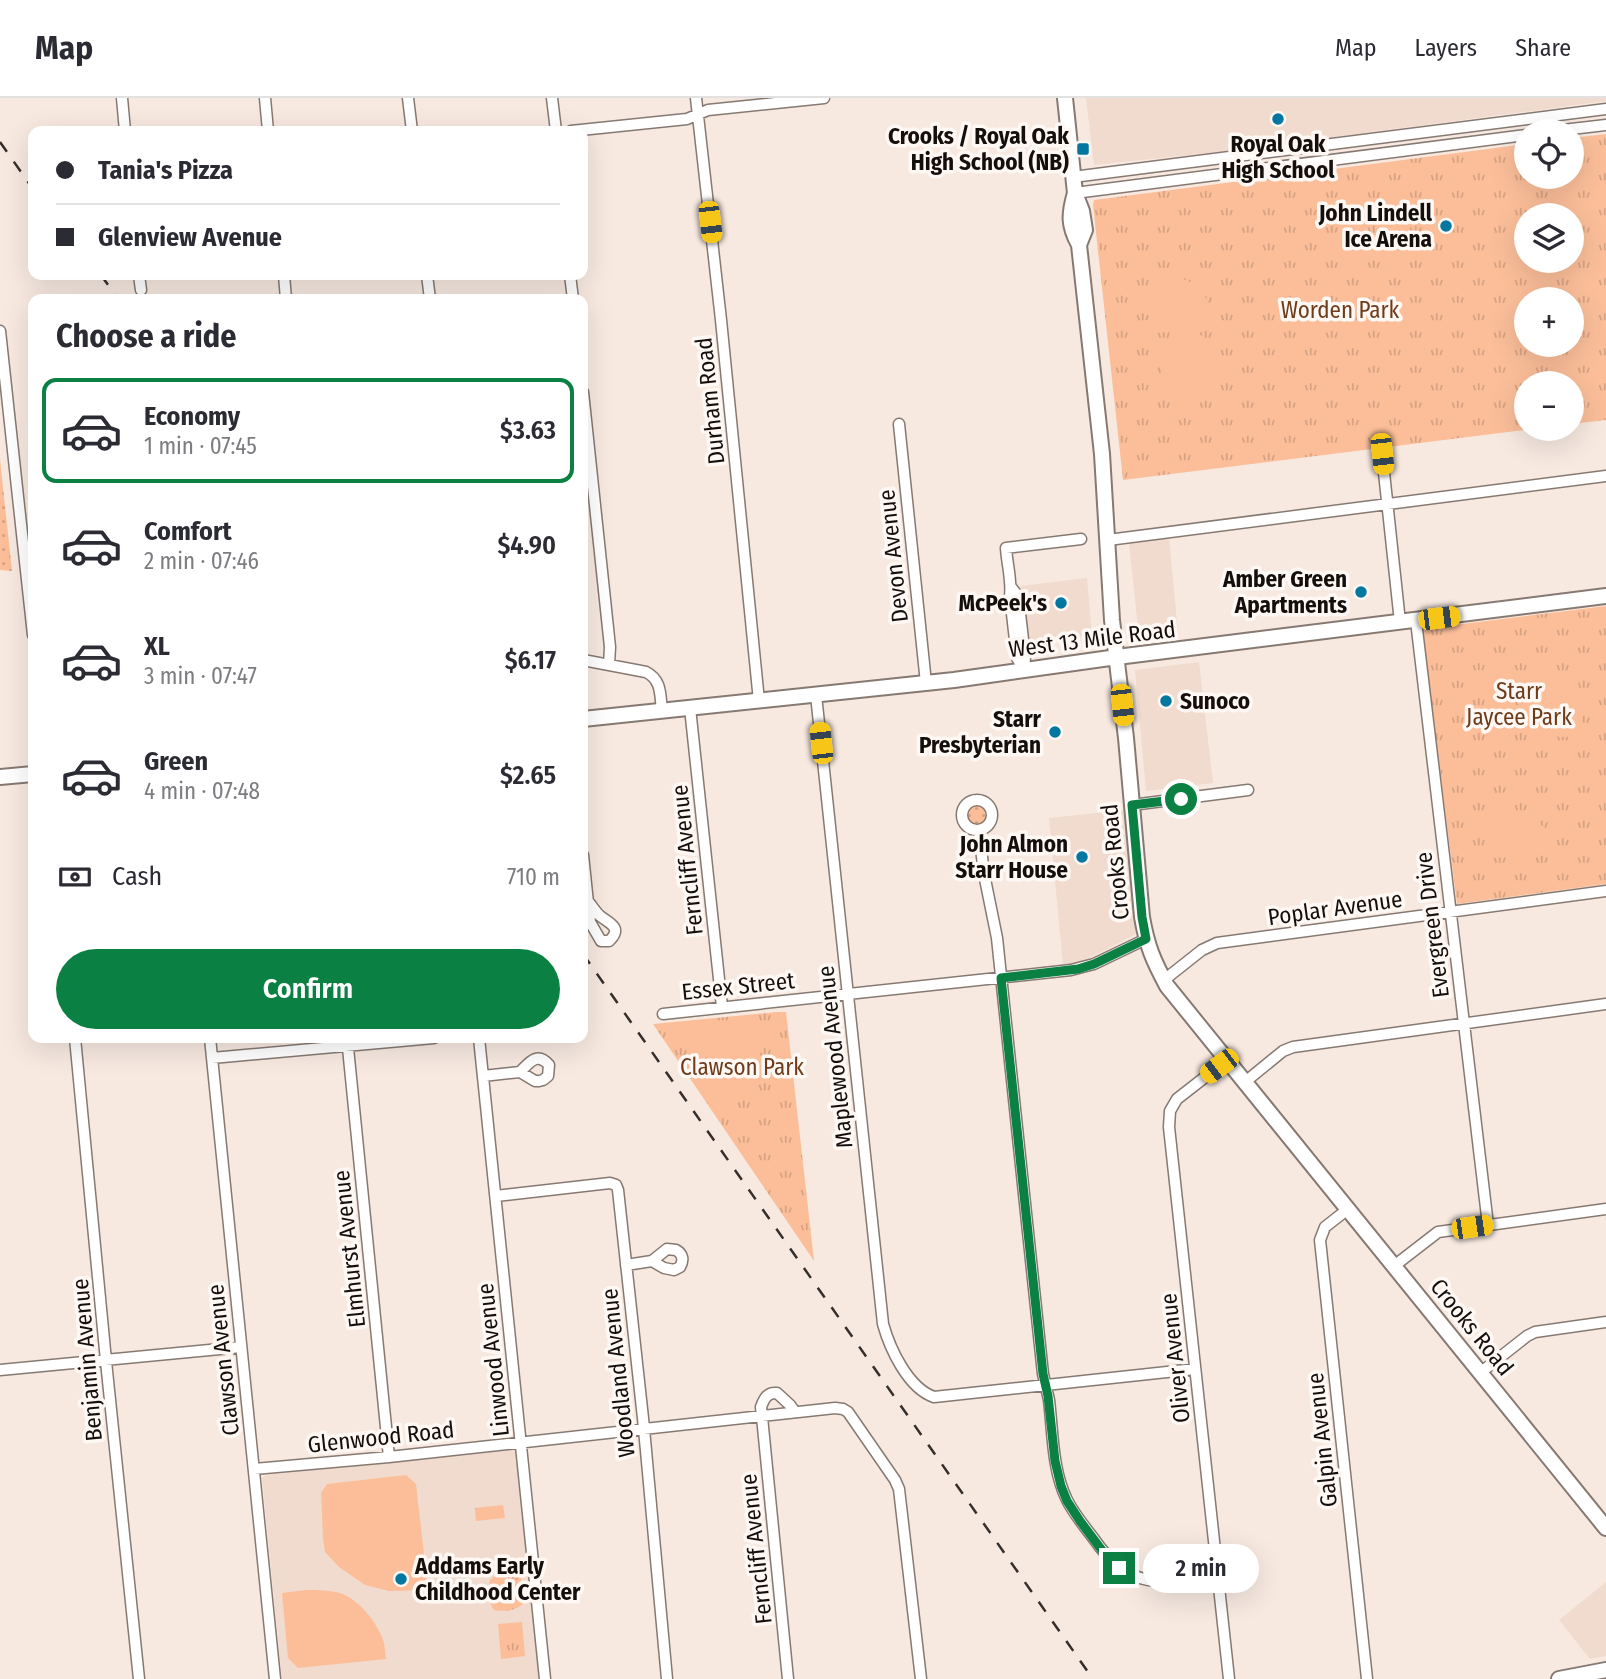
<!DOCTYPE html>
<meta charset="utf-8">
<style>
:root{--surface:#fff;--page:#f7f7f7;--text:#2b2b33;--muted:#7c7c81;--line:#e1e1e2;--accent:#0b8043}
body{margin:0;font-family:"Fira Sans Condensed",sans-serif;background:var(--page);color:var(--text);height:100vh;display:flex;flex-direction:column;font-size:26px;white-space:nowrap}
*{box-sizing:border-box;margin:0}
p{font-size:23px;color:var(--muted)}
.icon{flex:none;width:38px;height:38px;fill:none;stroke:currentColor;stroke-width:2;stroke-linecap:round;stroke-linejoin:round}
.map{position:relative;flex:1;overflow:hidden}
.drawer{position:absolute;left:28px;top:196px;width:560px;height:749px;display:flex;flex-direction:column;background:var(--surface);border-radius:14px;box-shadow:0 7px 28px #0002}
.drawer>*{flex:none}
.top-card{position:absolute;left:28px;top:28px;width:560px;height:154px;border-radius:14px;box-shadow:0 7px 28px #0002;display:grid;align-content:center;height:154px;padding:0 28px;background:var(--surface)}
.tools{position:absolute;left:1514px;top:21px;display:grid;gap:14px}
.tools a{display:grid;place-items:center;width:70px;height:70px;border-radius:50%;background:var(--surface);box-shadow:0 7px 28px #0002;font-size:35px}
.end{position:absolute;width:32px;height:32px;margin:-16px;border:9px solid #0b8043;background:#fff;box-shadow:0 0 0 4px #fff}
.from{border-radius:50%}
.bubble{position:absolute;height:49px;border-radius:24px;background:var(--surface);box-shadow:0 7px 28px #0002;font-size:23px;font-weight:600;line-height:49px;text-align:center}
.car{position:absolute;width:21px;height:42px;margin:-21px -10px;border-radius:9px;box-shadow:0 0 5px 2px #0007;background:linear-gradient(#f5c518 24%,#345 0 40%,#f5c518 0 76%,#345 0 86%,#f5c518 0)}
.top-card b{display:flex;align-items:center;gap:24px;height:66px;font-size:26px}
.top-card b+b{border-top:2px solid var(--line)}
.top-card i{width:18px;height:18px;background:var(--text)}
ul{padding:0;list-style:none}
li{display:flex;align-items:center;gap:21px;height:105px;margin:0 14px 10px;padding:0 14px;border:4px solid transparent;border-radius:14px}
li div{flex:1}
li b{display:block;font-size:26px}
li em{font-style:normal;font-weight:600}
li.active{border-color:var(--accent)}
li>.icon{width:63px;height:63px;stroke-width:1.5}
h2{padding:0 28px;font-size:32px;line-height:84px}
.pay{display:flex;align-items:center;gap:18px;height:77px;padding:0 28px;font-size:26px}
.pay p{margin-inline-start:auto}
.cta{display:flex;gap:14px;margin-top:auto;padding:14px 28px}
.cta a{flex:1;height:80px;border-radius:42px;background:var(--accent);color:#fff;font-size:28px;font-weight:600;line-height:80px;text-align:center}
header{display:flex;align-items:center;gap:42px;box-sizing:border-box;height:98px;padding:0 35px;background:var(--surface);border-bottom:2px solid var(--line)}
header strong{font-size:33px}
nav{display:flex;gap:38px;margin-inline-start:auto;font-size:24px}
.map>svg:first-child{display:block}
.built{fill:#f1dbce}
.grass{fill:url(#grass-dots)}
.park{fill:url(#park-tufts);fill-rule:evenodd}
.garden{fill:#fbbe99}
.lines{fill:none;stroke-linecap:round;stroke-linejoin:round}
.street-casing{stroke:#867972;stroke-width:13}
.secondary-casing{stroke:#867972;stroke-width:18}
.street{stroke:#fff;stroke-width:10}
.secondary{stroke:#fff;stroke-width:14}
.rail{stroke:#352f2c;stroke-width:2.5;stroke-dasharray:12 12;stroke-linecap:butt}
.route{stroke:#0b8043;stroke-width:9}
.poi-dot{fill:#0477a1;stroke:#fef8f5;stroke-width:2.5}
.labels{text-anchor:middle;stroke-width:7;stroke-linejoin:round;paint-order:stroke}
.poi-label{font-size:23px;font-weight:bold;fill:#140f0d;stroke:#fef8f5;text-anchor:end}
.park-label{font-size:23px;fill:#6e3c1a;stroke:#fef8f5}
.street-label{font-size:23px;fill:#140f0d;stroke:#fef8f5}
</style>
<header>
<strong>Map</strong>
<nav><a>Map</a><a>Layers</a><a>Share</a></nav>
</header>
<div class="map">
<svg width="1606" height="1581" viewBox="0 0 1606 1581">
<defs>
<pattern id="grass-dots" width="8" height="8" patternUnits="userSpaceOnUse" patternTransform="scale(1.75)"><rect width="8" height="8" fill="#fbbe99"/><path d="M2 2h.1M6 6h.1" fill="none" stroke="#d6a283" stroke-width="1.8" stroke-linecap="round"/></pattern>
<pattern id="park-tufts" width="24" height="20" patternUnits="userSpaceOnUse" patternTransform="scale(1.75)"><rect width="24" height="20" fill="#fbbe99"/><path d="M3 7l-1-3M5 7V3M7 7l1-3M15 17l-1-3M17 17v-4M19 17l1-3" fill="none" stroke="#d6a283"/></pattern>
</defs>
<rect width="100%" height="100%" fill="#f7e9e0"/>
<path class="built" d="M1086,0H1606V3L1229,53L1094,67Z
M1169,439L1178,535L1139,539L1129,445Z
M1087,480L1092,537L1027,545L1021,488Z
M1199,564L1213,685L1146,693L1135,572Z
M1125,712L1136,836L1082,864L1063,867L1049,720Z
M514,1351L518,1358L540,1581H282L262,1380L266,1377Z
M1606,1484V1558L1590,1561L1559,1522Z"/>
<path class="grass" d="M0,361L12,473L0,472Z
M967 716a10 10 0 1 1 20 0a10 10 0 1 1-20 0Z"/>
<path class="park" d="M1606,36V322L1572,326V285H1526V331H1532L1123,382L1093,107L1094,102L1526,46V79H1572V40ZM1526,117H1572V163H1526ZM1526,201H1572V247H1526Z
M1606,508V786L1457,806L1422,531Z
M777,914H786L814,1163L653,926Z
M503,1407L505,1420L476,1423L475,1410Z
M514,1476L521,1480L524,1504C518,1513 503,1514 494,1512C488,1504 488,1491 490,1482L495,1478Z
M522,1524L525,1558L501,1561L498,1526Z"/>
<path class="garden" d="M1174,180C1199,180 1224,212 1200,231L1156,235C1153,210 1145,191 1174,180Z
M1201,237C1245,269 1187,309 1168,286C1162,280 1161,264 1159,255L1166,242Z
M1577,574L1584,638C1575,638 1564,640 1556,638C1528,631 1517,603 1509,579Z
M1505,713C1533,715 1549,729 1559,754L1494,760L1490,714Z
M757,918C760,928 762,941 761,952C759,969 744,989 728,994C720,996 714,996 706,996L686,930Z
M406,1377L416,1386L428,1492L389,1493L365,1487L339,1469L325,1454L323,1440L321,1395L327,1386Z
M306,1492C317,1492 328,1492 340,1495C358,1501 375,1522 382,1539C385,1546 385,1554 386,1561L298,1570L288,1560L282,1495Z"/>
<g class="lines">
<defs>
<path id="street" d="M122,0L125,33
M265,0L268,33
M408,0L412,33
M552,0L556,33
M696,0L721,222L759,603
M571,33L687,21L708,12L824,0
M1554,33L1606,27
M1073,79L1606,11
M1075,95L1526,37
M139,177L141,192
M284,177L286,201
M427,177L430,201
M570,177L573,201
M0,233L33,537
M583,294L610,549L609,567
M899,326L926,585
M1382,356L1400,524
M1108,442L1606,378
M1011,489L1018,498L1025,559L1024,572
M1416,523L1488,1127
M583,562L646,574C662,582 660,597 662,613
M1024,572L1017,560L1010,498C1012,483 1007,466 1006,450L1081,441
M816,597L883,1226C890,1251 908,1290 934,1299L1195,1271
M690,610L722,909
M962 717a15 15 0 1 1 30 0a15 15 0 1 1-30 0Z
M1132,707L1248,692
M979,733L984,776L997,840L1043,1276C1045,1285 1047,1293 1049,1302C1053,1335 1052,1371 1067,1402C1074,1416 1085,1429 1094,1441C1108,1461 1123,1477 1148,1482C1170,1486 1194,1481 1217,1479
M583,757L590,824L601,843H609C624,829 608,825 599,817C595,813 592,808 588,803
M1164,882L1202,852L1217,845L1606,793
M663,916L1071,872L1094,866L1146,841
M75,940L107,1273L139,1581
M210,940L275,1581
M347,940L389,1359
M479,940L545,1581
M212,960L434,940
M1227,962L1177,1001L1170,1013L1169,1029L1229,1581
M483,978L520,974L535,983H539L543,982L548,978L549,967C537,953 529,965 520,974
M1245,984L1283,953L1293,949L1606,906
M496,1098L610,1085L616,1087L618,1092L643,1320L667,1581
M1348,1111L1325,1129L1320,1142L1367,1581
M626,1167L652,1163L664,1170L674,1172L680,1169C684,1162 683,1156 676,1152L667,1151L652,1163
M1394,1168L1438,1134L1606,1111
M0,1272L241,1249
M1480,1275L1527,1238L1535,1234L1606,1224
M254,1371L389,1359L835,1310L843,1311L848,1314L895,1382L899,1391L921,1581
M788,1581L761,1309C764,1301 767,1294 777,1295L790,1307L795,1314"/>
<path id="secondary" d="M1065,0L1075,95L1082,113L1085,132L1079,147L1102,356L1112,522L1126,640L1142,819C1147,848 1153,862 1167,888L1606,1430
M1075,95C1069,116 1068,127 1079,147
M583,621L954,582L1117,559L1606,498
M0,679L33,676
M1559,1581L1606,1572"/>
</defs>
<use href="#street" class="street-casing"/>
<use href="#secondary" class="secondary-casing"/>
<use href="#street" class="street"/>
<use href="#secondary" class="secondary"/>
<path class="rail" d="M0,44L33,91
M101,177L118,201
M583,856L1093,1581"/>
</g>
<g class="lines">
<path class="route" d="M1119,1470L1104,1455L1080,1423L1067,1403L1061,1388L1055,1363L1048,1298L1043,1276L1001,880L1078,871L1094,866L1146,841L1142,819L1132,707L1181,701"/>
</g>
<g class="poi-dot">
<circle cx="1278" cy="21" r="7"/>
<rect x="1076" y="44" width="14" height="14" rx="3.5"/>
<circle cx="1446" cy="128" r="7"/>
<circle cx="1361" cy="494" r="7"/>
<circle cx="1061" cy="505" r="7"/>
<circle cx="1166" cy="603" r="7"/>
<circle cx="1055" cy="634" r="7"/>
<circle cx="1082" cy="759" r="7"/>
<circle cx="401" cy="1481" r="7"/>
</g>
<g class="labels">
<g class="poi-label">
<text x="1069" y="46">Crooks / Royal Oak<tspan x="1069" dy="26">High School (NB)</tspan></text>
<text x="1278" y="54" text-anchor="middle">Royal Oak<tspan x="1278" dy="26">High School</tspan></text>
<text x="1432" y="123">John Lindell<tspan x="1432" dy="26">Ice Arena</tspan></text>
<text x="1347" y="489">Amber Green<tspan x="1347" dy="26">Apartments</tspan></text>
<text x="1047" y="513">McPeek's</text>
<text x="1180" y="611" text-anchor="start">Sunoco</text>
<text x="1041" y="629">Starr<tspan x="1041" dy="26">Presbyterian</tspan></text>
<text x="1068" y="754">John Almon<tspan x="1068" dy="26">Starr House</tspan></text>
<text x="415" y="1476" text-anchor="start">Addams Early<tspan x="415" dy="26">Childhood Center</tspan></text>
</g>
<g class="park-label">
<text x="1340" y="220">Worden Park</text>
<text x="1519" y="601">Starr<tspan x="1519" dy="26">Jaycee Park</tspan></text>
<text x="742" y="977">Clawson Park</text>
</g>
<g class="street-label">
<text transform="translate(710 303) rotate(-96)" y="8">Durham Road</text>
<text transform="translate(893 458) rotate(-96)" y="8">Devon Avenue</text>
<text transform="translate(1092 541) rotate(-7)" y="8">West 13 Mile Road</text>
<text transform="translate(687 762) rotate(-96)" y="8">Ferncliff Avenue</text>
<text transform="translate(1115 764) rotate(-96)" y="8">Crooks Road</text>
<text transform="translate(1335 810) rotate(-8)" y="8">Poplar Avenue</text>
<text transform="translate(1432 827) rotate(-97)" y="8">Evergreen Drive</text>
<text transform="translate(738 888) rotate(-6)" y="8">Essex Street</text>
<text transform="translate(835 959) rotate(-96)" y="8">Maplewood Avenue</text>
<text transform="translate(349 1151) rotate(-96)" y="8">Elmhurst Avenue</text>
<text transform="translate(1472 1229) rotate(51)" y="8">Crooks Road</text>
<text transform="translate(1175 1260) rotate(-96)" y="8">Oliver Avenue</text>
<text transform="translate(87 1262) rotate(-95)" y="8">Benjamin Avenue</text>
<text transform="translate(223 1262) rotate(-96)" y="8">Clawson Avenue</text>
<text transform="translate(493 1262) rotate(-96)" y="8">Linwood Avenue</text>
<text transform="translate(618 1275) rotate(-96)" y="8">Woodland Avenue</text>
<text transform="translate(381 1339) rotate(-6)" y="8">Glenwood Road</text>
<text transform="translate(1322 1342) rotate(-96)" y="8">Galpin Avenue</text>
<text transform="translate(756 1451) rotate(-96)" y="8">Ferncliff Avenue</text>
</g>
</g>
</svg>
<div class="tools">
<a><svg class="icon" aria-label="locate" viewBox="0 0 24 24"><circle cx="12" cy="12" r="6"/><path d="M12 2v4M12 18v4M2 12h4M18 12h4"/></svg></a>
<a><svg class="icon" aria-label="layers" viewBox="0 0 24 24"><path d="M12 4l9 5-9 5-9-5zM3 14l9 5 9-5"/></svg></a>
<a>+</a>
<a>−</a>
</div>
<i class="end from" style="left:1181px;top:701px"></i>
<i class="end" style="left:1119px;top:1470px"></i>
<div class="bubble" style="left:1143px;top:1446px;width:116px">2 min</div>
<i class="car" style="left:710px;top:124px;rotate:173deg"></i>
<i class="car" style="left:1382px;top:356px;rotate:174deg"></i>
<i class="car" style="left:1439px;top:520px;rotate:83deg"></i>
<i class="car" style="left:1122px;top:607px;rotate:174deg"></i>
<i class="car" style="left:821px;top:645px;rotate:354deg"></i>
<i class="car" style="left:1219px;top:968px;rotate:233deg"></i>
<i class="car" style="left:1472px;top:1129px;rotate:82deg"></i>
<div class="top-card">
<b><i class="from"></i>Tania's Pizza</b>
<b><i></i>Glenview Avenue</b>
</div>
<section class="drawer">
<h2>Choose a ride</h2>
<ul>
<li class="active"><svg class="icon" aria-label="car" viewBox="0 0 24 24"><path d="M5 17H2v-5l4-1 3-4h7l3 4 3 1v5h-3M9 17h6M6 11h13"/><circle cx="7" cy="17" r="2"/><circle cx="17" cy="17" r="2"/></svg><div><b>Economy</b><p>1 min · 07:45</p></div><em>$3.63</em></li>
<li><svg class="icon" aria-label="car" viewBox="0 0 24 24"><path d="M5 17H2v-5l4-1 3-4h7l3 4 3 1v5h-3M9 17h6M6 11h13"/><circle cx="7" cy="17" r="2"/><circle cx="17" cy="17" r="2"/></svg><div><b>Comfort</b><p>2 min · 07:46</p></div><em>$4.90</em></li>
<li><svg class="icon" aria-label="car" viewBox="0 0 24 24"><path d="M5 17H2v-5l4-1 3-4h7l3 4 3 1v5h-3M9 17h6M6 11h13"/><circle cx="7" cy="17" r="2"/><circle cx="17" cy="17" r="2"/></svg><div><b>XL</b><p>3 min · 07:47</p></div><em>$6.17</em></li>
<li><svg class="icon" aria-label="car" viewBox="0 0 24 24"><path d="M5 17H2v-5l4-1 3-4h7l3 4 3 1v5h-3M9 17h6M6 11h13"/><circle cx="7" cy="17" r="2"/><circle cx="17" cy="17" r="2"/></svg><div><b>Green</b><p>4 min · 07:48</p></div><em>$2.65</em></li>
</ul>
<div class="pay"><svg class="icon" aria-label="cash" viewBox="0 0 24 24"><path d="M3 7h18v10H3z"/><circle cx="12" cy="12" r="2"/></svg>Cash<p>710 m</p></div>
<div class="cta"><a>Confirm</a></div>
</section>
</div>
